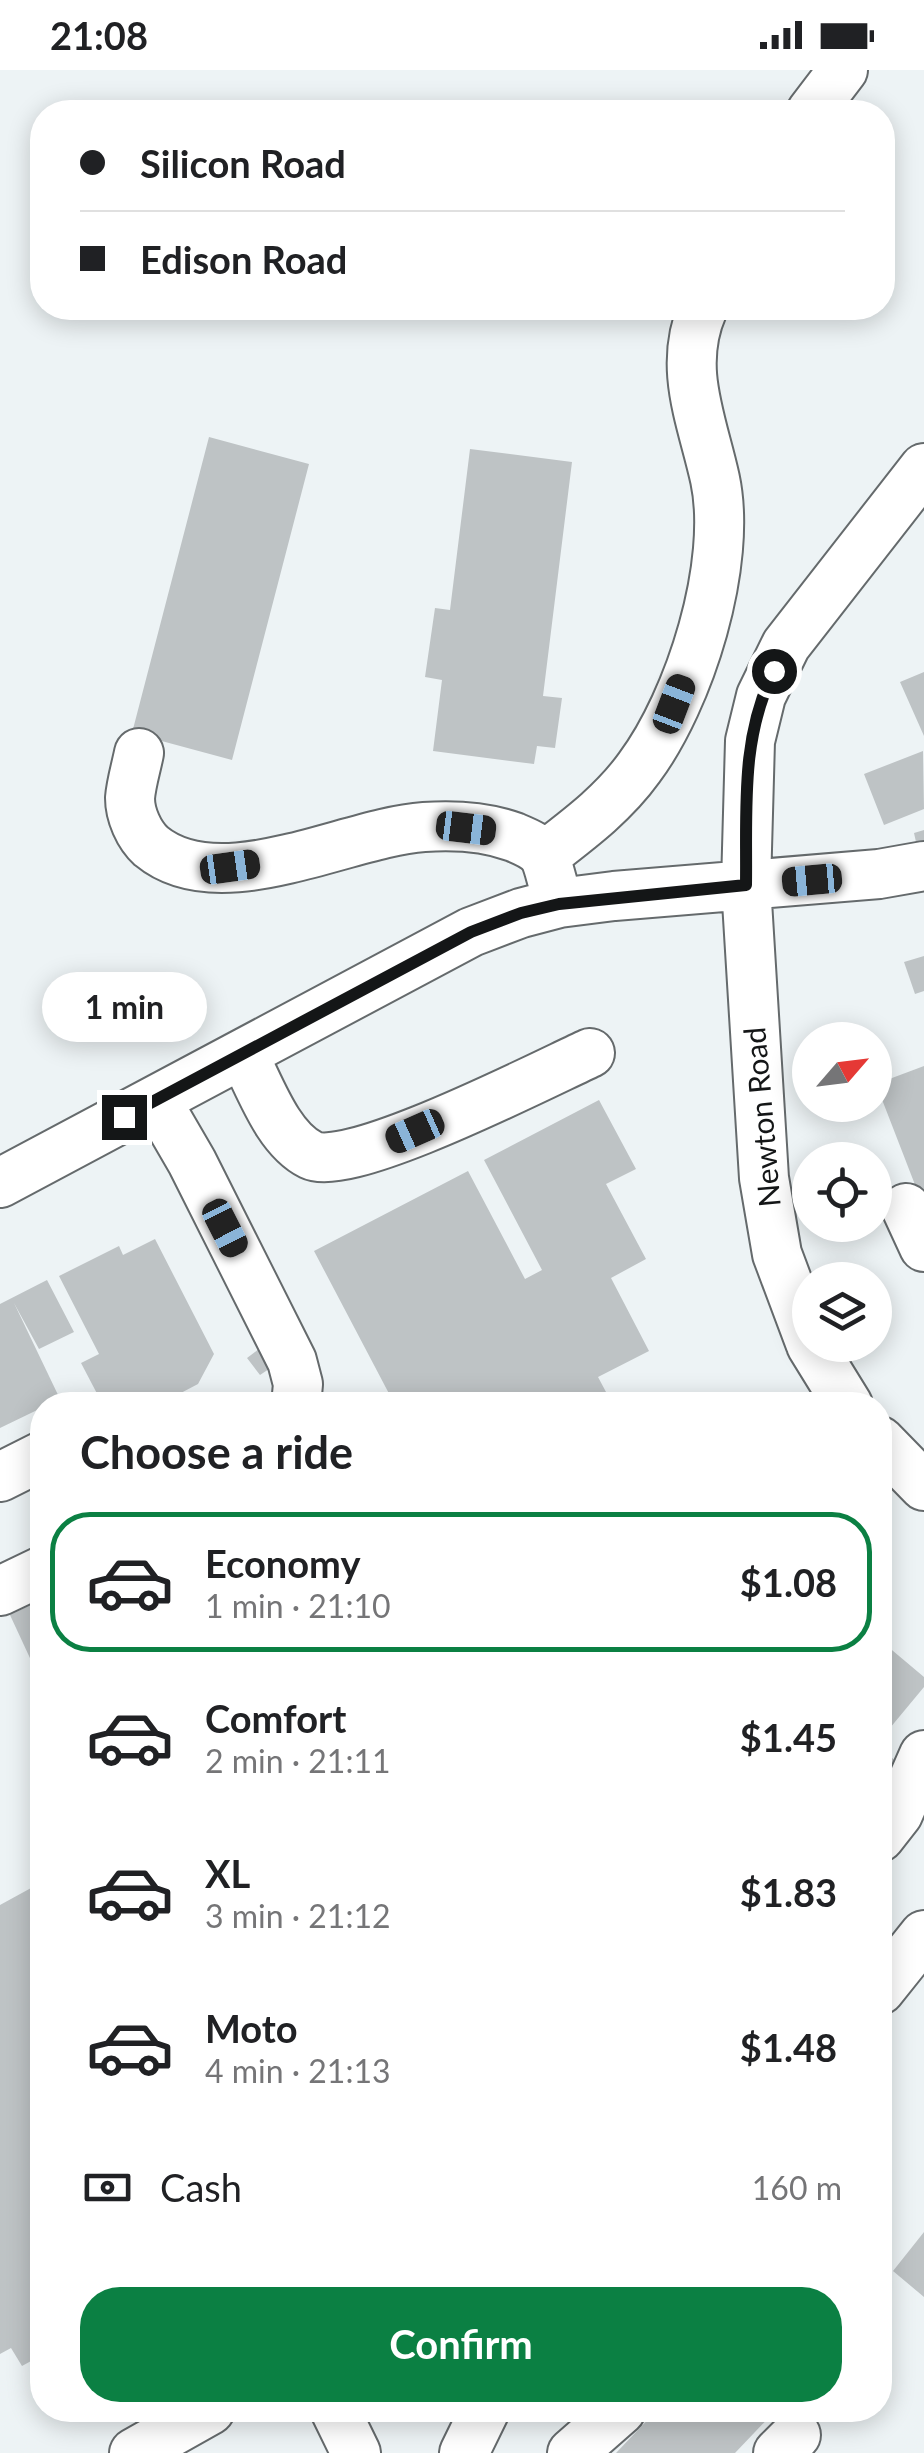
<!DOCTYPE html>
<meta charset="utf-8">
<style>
:root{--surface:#fff;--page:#f2f2f2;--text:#202124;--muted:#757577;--line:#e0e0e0;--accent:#0b8043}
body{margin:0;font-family:Lato,sans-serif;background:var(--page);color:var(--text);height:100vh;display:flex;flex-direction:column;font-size:38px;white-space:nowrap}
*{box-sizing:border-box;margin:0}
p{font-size:32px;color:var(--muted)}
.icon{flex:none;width:55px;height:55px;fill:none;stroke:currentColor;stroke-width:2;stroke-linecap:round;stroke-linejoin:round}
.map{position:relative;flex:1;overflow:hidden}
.details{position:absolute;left:30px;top:1322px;width:862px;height:1030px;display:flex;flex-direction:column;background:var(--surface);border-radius:40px;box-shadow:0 5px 25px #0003}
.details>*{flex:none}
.guide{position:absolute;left:30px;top:30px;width:865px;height:220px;border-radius:40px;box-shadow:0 5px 25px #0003;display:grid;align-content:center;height:220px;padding:0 50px;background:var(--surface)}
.needle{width:65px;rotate:62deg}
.fabs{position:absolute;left:792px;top:952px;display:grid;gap:20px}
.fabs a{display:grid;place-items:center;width:100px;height:100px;border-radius:50%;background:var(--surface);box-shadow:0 5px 25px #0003;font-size:50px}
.end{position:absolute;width:45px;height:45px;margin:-22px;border:12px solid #141617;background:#fff;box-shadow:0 0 0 5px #fff}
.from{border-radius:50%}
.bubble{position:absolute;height:70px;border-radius:35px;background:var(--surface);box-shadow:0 5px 25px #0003;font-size:32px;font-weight:700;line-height:70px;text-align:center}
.car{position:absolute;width:30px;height:60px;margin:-30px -15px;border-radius:12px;box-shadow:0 0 8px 2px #0007;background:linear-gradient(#222 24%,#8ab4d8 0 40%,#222 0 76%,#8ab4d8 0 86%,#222 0)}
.guide b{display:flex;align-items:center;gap:35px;height:95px;font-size:38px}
.guide b+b{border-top:2px solid var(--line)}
.guide i{width:25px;height:25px;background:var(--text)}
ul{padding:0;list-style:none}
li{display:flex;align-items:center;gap:30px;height:140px;margin:0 20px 15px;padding:0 30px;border:5px solid transparent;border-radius:40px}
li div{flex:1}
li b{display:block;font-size:38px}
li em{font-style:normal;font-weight:700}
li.selected{border-color:var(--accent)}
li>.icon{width:90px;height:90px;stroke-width:1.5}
h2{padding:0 50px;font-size:45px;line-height:120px}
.pay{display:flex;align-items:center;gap:25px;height:110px;padding:0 50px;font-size:38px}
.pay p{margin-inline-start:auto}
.action{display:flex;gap:20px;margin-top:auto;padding:20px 50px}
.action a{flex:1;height:115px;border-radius:40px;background:var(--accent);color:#fff;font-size:40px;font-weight:700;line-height:115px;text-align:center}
.status{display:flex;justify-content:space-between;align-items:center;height:70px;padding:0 50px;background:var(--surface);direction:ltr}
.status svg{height:28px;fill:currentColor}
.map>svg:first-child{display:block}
.building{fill:#bec3c5}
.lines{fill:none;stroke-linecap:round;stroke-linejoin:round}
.minor-casing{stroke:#656a6c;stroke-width:52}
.minor{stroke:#fff;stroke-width:48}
.route{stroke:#141617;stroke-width:12}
.labels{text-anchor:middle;stroke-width:10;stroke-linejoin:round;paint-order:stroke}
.street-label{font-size:30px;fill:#141617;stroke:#fff}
</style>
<div class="status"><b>21:08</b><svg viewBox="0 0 49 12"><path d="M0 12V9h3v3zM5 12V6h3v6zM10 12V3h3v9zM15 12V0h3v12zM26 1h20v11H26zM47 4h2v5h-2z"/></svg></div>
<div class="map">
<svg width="924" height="2383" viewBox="0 0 924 2383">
<rect width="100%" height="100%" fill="#edf3f5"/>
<path class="building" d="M209,367L309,394L232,690L132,663Z
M470,379L572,392L543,626L562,628L555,678L537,676L534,694L433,681L442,610L425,607L435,538L450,540Z
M924,602V666L900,612Z
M923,681L924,739L884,755L864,704Z
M924,760V780L918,781L914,763Z
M924,886V921L915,924L904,892Z
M924,996V1138L876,1014Z
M599,1030L636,1099L606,1114L646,1189L611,1208L649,1281L598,1307L613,1335H395L314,1181L468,1101L525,1209L542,1200L484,1090Z
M155,1169L214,1284L198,1314L158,1335H103L81,1293L99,1284L59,1206L119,1176L123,1185Z
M47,1210L74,1262L39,1279L14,1233L60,1329L0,1358V1234Z
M259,1279L272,1297L260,1305L247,1288Z
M42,1529V1614L10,1545Z
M880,1570L924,1607V1617L880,1670Z
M880,1678L903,1697L880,1730Z
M42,1812V2285L22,2296L11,2278L0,2284V1835Z
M924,2162V2227L893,2201Z
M657,2340H776L735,2383H616Z"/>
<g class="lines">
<defs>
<path id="minor" d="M811,42L843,0
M139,683C136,698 131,714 130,728C130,745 139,765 151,776C220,833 347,762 424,757C453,755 487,757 514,767C526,772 539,777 545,788C549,797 551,808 554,817
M544,786C579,759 613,734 639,698C690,630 733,493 715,409C702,350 677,297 703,238
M243,984C260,1016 277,1068 311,1085C349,1104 544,1004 590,983
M156,1030L192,1092L292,1291L298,1314L296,1335
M0,1113L471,862L521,843L559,833L614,826L879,804L924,796
M906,1138L924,1177
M810,1272L777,1184L764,1108L746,815L750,671L761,626L786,575L924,398
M811,1275L848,1335
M880,1371L924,1416
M0,1407L42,1386
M0,1521L42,1501
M880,1767L898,1744L924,1685
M880,1920L924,1865
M335,2340L356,2383
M134,2383L210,2340
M464,2383L485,2340
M572,2383L621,2340
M778,2383L796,2365"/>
</defs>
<use href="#minor" class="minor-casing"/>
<use href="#minor" class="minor"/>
</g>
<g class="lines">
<path class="route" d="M124,1047L471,862L521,843L559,834L746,815C747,742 740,668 774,601"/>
</g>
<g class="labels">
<g class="street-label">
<text transform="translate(763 1047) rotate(-95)" y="10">Newton Road</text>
</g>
</g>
</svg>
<div class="fabs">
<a><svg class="needle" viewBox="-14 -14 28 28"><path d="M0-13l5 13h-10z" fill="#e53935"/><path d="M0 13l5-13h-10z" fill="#757577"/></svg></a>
<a><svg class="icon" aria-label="locate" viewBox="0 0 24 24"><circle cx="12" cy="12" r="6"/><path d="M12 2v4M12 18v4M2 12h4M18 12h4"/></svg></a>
<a><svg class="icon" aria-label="layers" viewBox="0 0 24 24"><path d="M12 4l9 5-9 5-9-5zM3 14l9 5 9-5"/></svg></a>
</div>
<i class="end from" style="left:774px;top:601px"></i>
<i class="end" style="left:124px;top:1047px"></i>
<div class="bubble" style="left:42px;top:902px;width:165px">1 min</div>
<i class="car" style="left:674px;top:634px;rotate:21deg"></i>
<i class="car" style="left:466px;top:758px;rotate:97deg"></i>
<i class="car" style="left:230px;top:797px;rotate:82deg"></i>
<i class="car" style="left:812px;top:810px;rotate:265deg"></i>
<i class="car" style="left:415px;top:1061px;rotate:246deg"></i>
<i class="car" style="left:225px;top:1158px;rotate:153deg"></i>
<div class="guide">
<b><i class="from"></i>Silicon Road</b>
<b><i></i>Edison Road</b>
</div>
<section class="details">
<h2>Choose a ride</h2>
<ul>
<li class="selected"><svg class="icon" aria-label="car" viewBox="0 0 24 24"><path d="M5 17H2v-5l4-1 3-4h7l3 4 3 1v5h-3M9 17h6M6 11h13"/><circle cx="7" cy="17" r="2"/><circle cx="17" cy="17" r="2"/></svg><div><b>Economy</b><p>1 min · 21:10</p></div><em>$1.08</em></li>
<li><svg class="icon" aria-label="car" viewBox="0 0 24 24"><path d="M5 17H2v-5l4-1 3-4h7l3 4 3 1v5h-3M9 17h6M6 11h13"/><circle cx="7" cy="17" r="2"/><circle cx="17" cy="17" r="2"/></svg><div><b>Comfort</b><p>2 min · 21:11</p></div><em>$1.45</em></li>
<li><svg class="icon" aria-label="car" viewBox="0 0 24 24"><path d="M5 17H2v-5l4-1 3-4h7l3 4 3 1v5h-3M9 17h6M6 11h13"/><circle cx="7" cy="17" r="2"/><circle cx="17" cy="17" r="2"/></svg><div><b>XL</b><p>3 min · 21:12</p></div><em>$1.83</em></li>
<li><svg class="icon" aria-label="car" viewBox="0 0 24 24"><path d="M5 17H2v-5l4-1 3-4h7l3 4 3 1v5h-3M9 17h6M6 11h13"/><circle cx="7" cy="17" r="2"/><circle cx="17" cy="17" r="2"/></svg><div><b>Moto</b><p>4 min · 21:13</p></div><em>$1.48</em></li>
</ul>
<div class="pay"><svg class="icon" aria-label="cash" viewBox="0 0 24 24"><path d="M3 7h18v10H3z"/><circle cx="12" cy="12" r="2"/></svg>Cash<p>160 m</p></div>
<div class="action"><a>Confirm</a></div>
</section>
</div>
